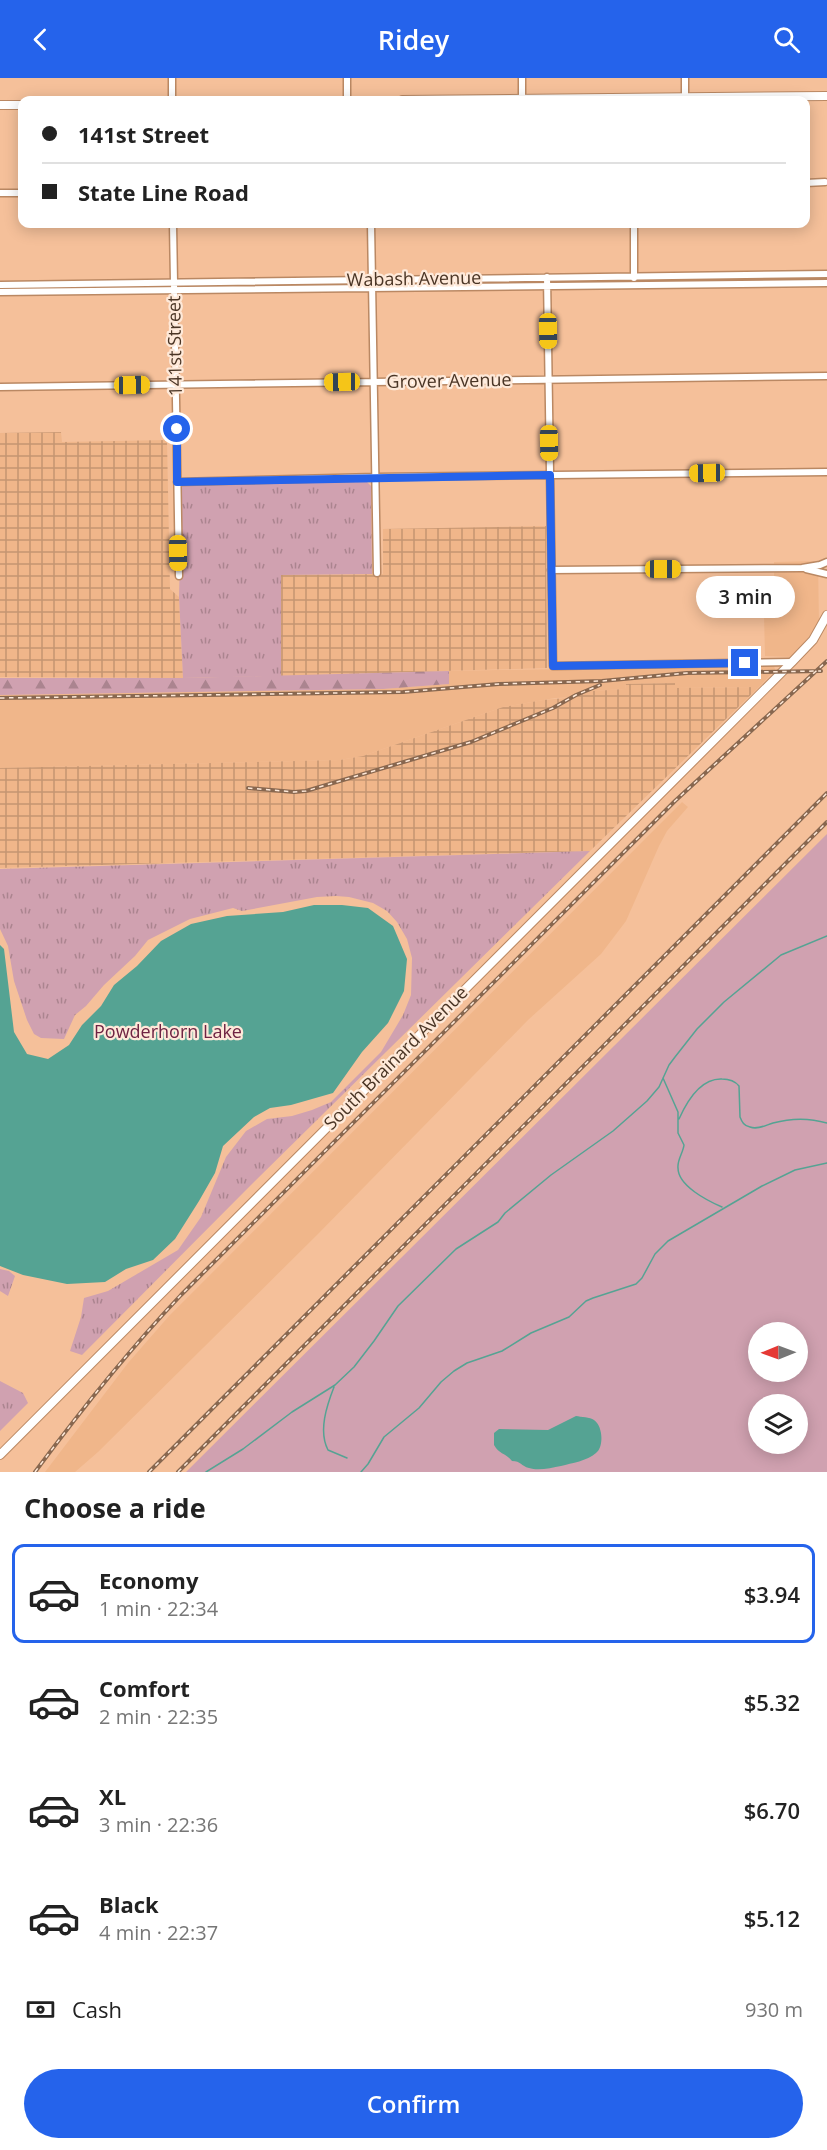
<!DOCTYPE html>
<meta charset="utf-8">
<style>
:root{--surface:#fff;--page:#f2f2f2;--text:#222;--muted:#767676;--line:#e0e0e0;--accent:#2563eb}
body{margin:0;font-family:"Open Sans",sans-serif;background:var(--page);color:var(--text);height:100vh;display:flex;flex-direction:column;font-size:22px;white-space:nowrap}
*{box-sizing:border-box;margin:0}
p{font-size:20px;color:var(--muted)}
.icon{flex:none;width:33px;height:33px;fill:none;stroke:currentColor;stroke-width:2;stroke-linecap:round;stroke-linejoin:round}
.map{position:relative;height:1394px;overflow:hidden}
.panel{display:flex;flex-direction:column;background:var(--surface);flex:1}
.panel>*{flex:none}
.hud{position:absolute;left:18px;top:18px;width:792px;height:132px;border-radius:12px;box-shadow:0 3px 15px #0003;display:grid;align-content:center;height:132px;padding:0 24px;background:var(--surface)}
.needle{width:39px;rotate:269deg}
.tools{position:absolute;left:748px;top:1244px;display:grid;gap:12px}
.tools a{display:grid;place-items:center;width:60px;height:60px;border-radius:50%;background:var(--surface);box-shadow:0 3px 15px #0003;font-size:30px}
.end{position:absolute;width:27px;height:27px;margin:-14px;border:8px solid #2563eb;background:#fff;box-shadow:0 0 0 3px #fff}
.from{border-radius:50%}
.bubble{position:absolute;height:42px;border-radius:21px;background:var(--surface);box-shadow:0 3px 15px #0003;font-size:20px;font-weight:600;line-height:42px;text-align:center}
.car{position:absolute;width:18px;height:36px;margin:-18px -9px;border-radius:8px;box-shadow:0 0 4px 2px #0007;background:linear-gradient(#f5c518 24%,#345 0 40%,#f5c518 0 76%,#345 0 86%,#f5c518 0)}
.hud b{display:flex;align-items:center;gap:21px;height:57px;font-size:22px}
.hud b+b{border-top:2px solid var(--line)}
.hud i{width:15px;height:15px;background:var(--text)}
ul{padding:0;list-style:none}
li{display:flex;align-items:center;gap:18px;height:99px;margin:0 12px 9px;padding:0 12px;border:3px solid transparent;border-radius:12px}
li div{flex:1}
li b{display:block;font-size:22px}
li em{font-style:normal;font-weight:600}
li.on{border-color:var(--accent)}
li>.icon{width:54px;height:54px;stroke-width:1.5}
h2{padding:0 24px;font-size:27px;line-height:72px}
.pay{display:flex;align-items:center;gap:15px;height:66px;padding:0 24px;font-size:22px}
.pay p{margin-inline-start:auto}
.cta{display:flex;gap:12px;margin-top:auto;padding:12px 24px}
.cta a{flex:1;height:69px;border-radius:36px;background:var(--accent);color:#fff;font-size:24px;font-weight:600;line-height:69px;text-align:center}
header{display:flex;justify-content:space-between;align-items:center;height:78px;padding:0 24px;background:var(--accent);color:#fff;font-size:27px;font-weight:600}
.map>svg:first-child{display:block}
.built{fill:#f0b68a}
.industrial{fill:url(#industrial-grid)}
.grass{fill:#d0a1b0;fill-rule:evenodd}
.forest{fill:url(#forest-firs)}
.park{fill:url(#park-tufts)}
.water{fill:#55a393}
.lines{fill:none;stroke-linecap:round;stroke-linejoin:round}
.stream{stroke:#55a393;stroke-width:1.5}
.minor-casing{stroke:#ba8863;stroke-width:9}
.major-casing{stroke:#ba8863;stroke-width:10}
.minor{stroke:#fff;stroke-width:6}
.major{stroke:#fff;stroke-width:8}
.rail-casing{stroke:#88674f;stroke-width:4}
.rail{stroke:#fee9d9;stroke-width:1.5;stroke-dasharray:4.5;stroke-linecap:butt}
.route{stroke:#2563eb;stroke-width:8}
.labels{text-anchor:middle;stroke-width:4.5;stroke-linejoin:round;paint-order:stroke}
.street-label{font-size:18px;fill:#4a3525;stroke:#fee9d9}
.park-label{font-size:18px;fill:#6f2343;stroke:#fee9d9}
</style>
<header><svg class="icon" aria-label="back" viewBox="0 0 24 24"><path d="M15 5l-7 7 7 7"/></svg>Ridey<svg class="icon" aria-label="search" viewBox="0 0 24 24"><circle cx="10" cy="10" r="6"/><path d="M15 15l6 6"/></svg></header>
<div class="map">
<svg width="827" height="1394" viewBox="0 0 827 1394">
<defs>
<pattern id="industrial-grid" width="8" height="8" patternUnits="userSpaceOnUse" patternTransform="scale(1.5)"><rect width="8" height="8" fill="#f0b68a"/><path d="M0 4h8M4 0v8" fill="none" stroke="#c49571"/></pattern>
<pattern id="forest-firs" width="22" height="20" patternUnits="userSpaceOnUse" patternTransform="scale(1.5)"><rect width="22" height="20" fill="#d0a1b0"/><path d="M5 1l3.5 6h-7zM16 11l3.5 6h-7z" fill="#ab848f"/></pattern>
<pattern id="park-tufts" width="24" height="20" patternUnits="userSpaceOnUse" patternTransform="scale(1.5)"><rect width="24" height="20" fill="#d0a1b0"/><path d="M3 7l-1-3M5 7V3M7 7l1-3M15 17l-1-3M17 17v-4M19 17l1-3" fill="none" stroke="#ab848f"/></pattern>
</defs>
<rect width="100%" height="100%" fill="#f5c09a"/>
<path class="built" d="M818,483L819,546L793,579L765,578L764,537L774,536V484Z
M774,587L775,592L759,609L675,610L674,605L626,606L625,611L578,614V619L555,620L503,629L363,678L340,682L0,690V617L383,611L448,606L449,593Z
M682,724L688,729L667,753L659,768L626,843L601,876L528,942L317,1157L98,1374L75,1394H45L128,1285L169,1238Z"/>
<path class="industrial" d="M61,354L62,364L167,362L170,511L179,519L183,600L0,599V355Z
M546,448L547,590L281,598V497L383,496V451Z
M675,605V610L759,609L590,773L0,790V690L340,682L363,678L503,629L543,622L577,619L578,614L625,611L626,606Z"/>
<path class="grass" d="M827,756V1394H186ZM759,1254H798V1293H759ZM759,1326H798V1365H759Z"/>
<path class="forest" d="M449,593V606L383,611L0,617V600H183Z"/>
<path class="park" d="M367,404L371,408L372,496L281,497V598L183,600L179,519L182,407Z
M590,773L248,1110L82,1277L70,1273L81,1239L84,1220L108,1213L178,1172L201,1139L226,1079L246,1053L267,1041L292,1038L312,1032L331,1024L381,974L403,937L411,917L412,880L407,861L397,844L387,833L373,825L349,819L336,818L317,819L242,833L233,830L190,841L148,862L135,878L104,907L86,928L75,937L64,961L41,960L34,956L27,942L14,903L8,868L0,851V791Z
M0,1191L9,1193L15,1198L8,1218L0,1213Z
M0,1303L23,1315L28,1325L0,1353Z"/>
<path class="water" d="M314,827H342L368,830L393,848L407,881L404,913L388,945L362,974L333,1015L291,1027L270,1030L254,1039L223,1068L215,1095L199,1123L175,1161L153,1182L126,1191L105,1204L67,1206L23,1197L0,1188V867L4,871L14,954L27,976L48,981L69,967L82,947L101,928L114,907L137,888L161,863L191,846L227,838L283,834Z
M576,1338C581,1339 590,1339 594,1342C603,1348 604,1369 596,1375C587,1383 572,1385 561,1388C551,1390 538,1393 529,1390C521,1388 521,1383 512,1383C506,1375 500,1377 494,1367V1355L499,1351L548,1352Z"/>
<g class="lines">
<path class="stream" d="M663,1000L678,1034V1055L684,1067C683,1075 677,1082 678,1090C678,1108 708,1123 722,1129
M679,1041C687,1023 700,1000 722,1001C730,1001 735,1003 739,1008L740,1039C742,1044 744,1048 750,1049C758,1052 766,1047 773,1045C791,1040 810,1040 827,1045
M334,1309C327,1327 318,1353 328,1372L347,1380
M206,1394L243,1371L292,1334L335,1307L354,1289L374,1263L398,1228L456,1171L498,1144L505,1135L551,1097L613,1053L647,1023L659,1009L669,987L675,979L697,951L724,924L781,877L827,858
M361,1394L368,1386L384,1359L419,1330L441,1304L454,1293L467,1285L502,1273L531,1255L569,1239L586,1223L593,1220L636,1206L642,1200L655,1176L668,1163L762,1108L795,1092L827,1085"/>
<defs>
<path id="minor" d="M172,0V22
M522,0V22
M347,22V0
M685,22V0
M806,105L825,104
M0,115H22
M173,146L179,498
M371,146L377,495
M634,146V200
M547,199L553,588L792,584
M0,207L827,196
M0,214L827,205
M0,309L827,298
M177,404L376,399L827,394
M806,491L827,496
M551,492L802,490L820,487L827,484"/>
<path id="major" d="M402,22L827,18
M0,27H22
M0,1377L792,584L813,562L827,537"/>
</defs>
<use href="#minor" class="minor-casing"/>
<use href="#major" class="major-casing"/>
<use href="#minor" class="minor"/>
<use href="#major" class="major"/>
<defs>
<path id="rail" d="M0,620L403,614L499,606L602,603L687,595L821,593
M248,710L294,714L306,713L471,664L553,630L576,617L600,607
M35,1394C81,1332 128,1273 181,1217L675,723L827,583
M149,1394L827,715
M178,1394L827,744"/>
</defs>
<use href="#rail" class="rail-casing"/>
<use href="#rail" class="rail"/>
</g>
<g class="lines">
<path class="route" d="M177,351V404L550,397L553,588L745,585"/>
</g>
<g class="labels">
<g class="street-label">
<text transform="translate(414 201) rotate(-1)" y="6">Wabash Avenue</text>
<text transform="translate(175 268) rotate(-91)" y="6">141st Street</text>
<text transform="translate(449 303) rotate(-1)" y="6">Grover Avenue</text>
<text transform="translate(396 980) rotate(-45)" y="6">South Brainard Avenue</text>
</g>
<g class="park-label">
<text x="168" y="960">Powderhorn Lake</text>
</g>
</g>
</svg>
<div class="tools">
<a><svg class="needle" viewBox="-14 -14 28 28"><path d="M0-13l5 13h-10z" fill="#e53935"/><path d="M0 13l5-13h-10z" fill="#767676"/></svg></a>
<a><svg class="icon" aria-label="layers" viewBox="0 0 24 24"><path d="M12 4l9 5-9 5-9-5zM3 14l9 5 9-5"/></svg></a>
</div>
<i class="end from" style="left:177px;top:351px"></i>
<i class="end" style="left:745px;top:585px"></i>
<div class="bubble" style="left:696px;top:498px;width:99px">3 min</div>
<i class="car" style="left:548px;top:253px;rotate:179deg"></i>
<i class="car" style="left:342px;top:304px;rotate:269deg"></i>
<i class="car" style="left:132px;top:307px;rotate:89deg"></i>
<i class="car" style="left:549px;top:365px;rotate:179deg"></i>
<i class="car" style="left:707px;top:395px;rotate:269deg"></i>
<i class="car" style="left:178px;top:475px;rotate:179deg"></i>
<i class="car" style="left:663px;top:491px;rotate:90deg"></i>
<div class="hud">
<b><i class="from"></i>141st Street</b>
<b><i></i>State Line Road</b>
</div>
</div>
<section class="panel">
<h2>Choose a ride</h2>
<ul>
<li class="on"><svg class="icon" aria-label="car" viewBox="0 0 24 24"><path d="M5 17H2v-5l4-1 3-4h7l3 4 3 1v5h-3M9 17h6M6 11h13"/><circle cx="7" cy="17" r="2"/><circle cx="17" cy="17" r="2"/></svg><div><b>Economy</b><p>1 min · 22:34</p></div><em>$3.94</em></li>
<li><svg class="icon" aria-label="car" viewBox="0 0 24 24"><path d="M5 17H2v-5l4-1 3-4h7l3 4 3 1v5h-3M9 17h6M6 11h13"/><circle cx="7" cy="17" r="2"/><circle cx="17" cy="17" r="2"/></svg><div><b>Comfort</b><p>2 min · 22:35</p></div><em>$5.32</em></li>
<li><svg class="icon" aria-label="car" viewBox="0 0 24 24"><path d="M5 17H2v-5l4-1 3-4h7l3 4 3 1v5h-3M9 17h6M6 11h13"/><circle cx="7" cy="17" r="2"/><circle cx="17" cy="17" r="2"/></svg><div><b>XL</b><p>3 min · 22:36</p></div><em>$6.70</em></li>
<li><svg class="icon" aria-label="car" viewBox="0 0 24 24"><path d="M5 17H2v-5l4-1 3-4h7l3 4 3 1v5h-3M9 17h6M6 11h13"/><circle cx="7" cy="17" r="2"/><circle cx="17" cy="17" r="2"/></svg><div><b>Black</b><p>4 min · 22:37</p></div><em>$5.12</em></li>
</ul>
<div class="pay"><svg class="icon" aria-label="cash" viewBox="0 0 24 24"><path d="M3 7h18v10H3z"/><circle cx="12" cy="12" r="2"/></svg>Cash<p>930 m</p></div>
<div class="cta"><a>Confirm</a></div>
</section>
